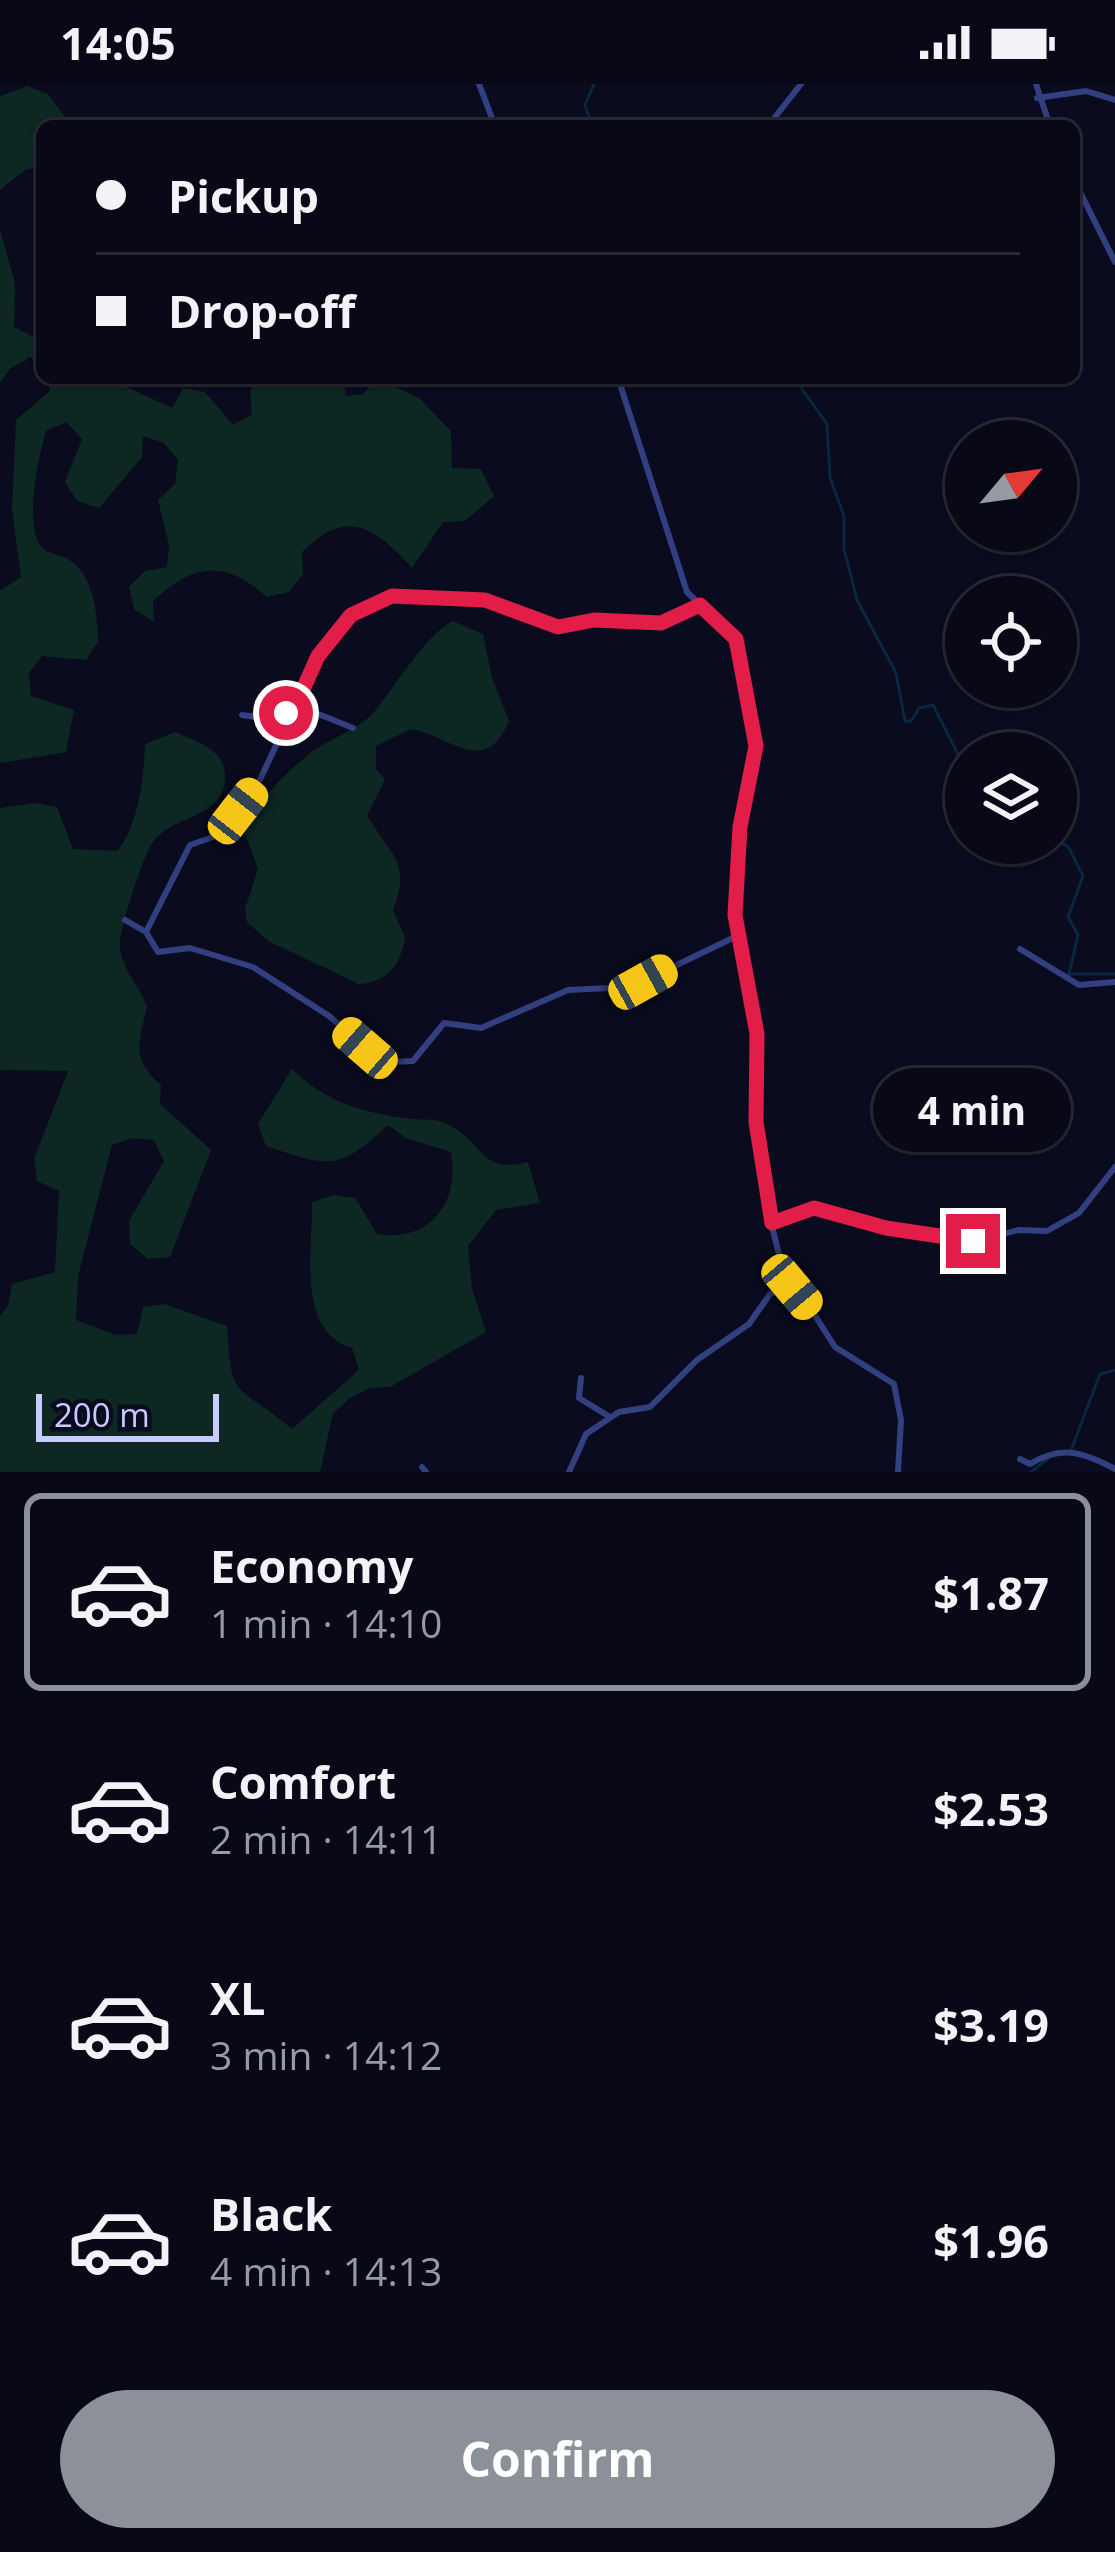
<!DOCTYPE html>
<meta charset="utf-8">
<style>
:root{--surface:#080816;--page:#11111f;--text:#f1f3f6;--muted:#989aa1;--line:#292935;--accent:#8c9099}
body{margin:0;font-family:"Open Sans",sans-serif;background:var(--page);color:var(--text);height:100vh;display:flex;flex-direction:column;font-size:45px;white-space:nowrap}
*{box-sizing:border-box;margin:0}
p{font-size:39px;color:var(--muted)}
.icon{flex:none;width:66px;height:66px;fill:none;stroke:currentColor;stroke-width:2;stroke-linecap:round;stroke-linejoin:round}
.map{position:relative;height:1388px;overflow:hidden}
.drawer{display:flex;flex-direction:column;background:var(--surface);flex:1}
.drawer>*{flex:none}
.guide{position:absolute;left:36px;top:36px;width:1044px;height:264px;border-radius:18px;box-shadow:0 3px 9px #0004,0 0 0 3px var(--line);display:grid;align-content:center;height:264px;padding:0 60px;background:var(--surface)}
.needle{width:78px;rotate:61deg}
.controls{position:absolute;left:945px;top:336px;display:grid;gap:24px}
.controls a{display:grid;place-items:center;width:132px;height:132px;border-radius:50%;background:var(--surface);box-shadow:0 3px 9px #0004,0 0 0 3px var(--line);font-size:60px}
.scale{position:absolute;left:36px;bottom:30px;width:183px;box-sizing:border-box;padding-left:12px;border:6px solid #c7ccff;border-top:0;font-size:33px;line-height:42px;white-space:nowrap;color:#c7ccff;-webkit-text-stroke:9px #0a0b1e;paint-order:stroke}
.end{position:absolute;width:54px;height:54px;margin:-27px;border:15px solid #e11d48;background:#fff;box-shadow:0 0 0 6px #fff}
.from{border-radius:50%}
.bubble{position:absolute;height:84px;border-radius:42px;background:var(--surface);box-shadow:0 3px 9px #0004,0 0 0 3px var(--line);font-size:39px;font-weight:700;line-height:84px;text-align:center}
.car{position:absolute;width:36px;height:72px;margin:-36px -18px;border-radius:15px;box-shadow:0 0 9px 3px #0007;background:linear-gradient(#f5c518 24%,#345 0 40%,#f5c518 0 76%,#345 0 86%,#f5c518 0)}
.guide b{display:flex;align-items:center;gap:42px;height:114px;font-size:45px}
.guide b+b{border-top:3px solid var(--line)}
.guide i{width:30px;height:30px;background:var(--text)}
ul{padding:21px 0 0;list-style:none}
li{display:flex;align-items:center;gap:36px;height:198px;margin:0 24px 18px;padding:0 36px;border:6px solid transparent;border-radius:18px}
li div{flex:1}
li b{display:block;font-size:45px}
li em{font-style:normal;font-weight:700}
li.on{border-color:var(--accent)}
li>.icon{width:108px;height:108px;stroke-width:1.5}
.button{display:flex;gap:24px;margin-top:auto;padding:24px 60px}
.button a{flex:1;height:138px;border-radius:72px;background:var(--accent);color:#fff;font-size:48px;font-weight:700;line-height:138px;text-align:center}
.status{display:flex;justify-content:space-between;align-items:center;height:84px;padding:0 60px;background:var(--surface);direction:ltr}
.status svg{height:33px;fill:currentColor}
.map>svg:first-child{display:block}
.green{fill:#0d2822}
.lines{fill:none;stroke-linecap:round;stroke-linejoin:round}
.stream{stroke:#072840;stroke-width:3}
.minor{stroke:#323f80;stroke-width:6}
.route{stroke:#e11d48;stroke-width:15}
</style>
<div class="status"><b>14:05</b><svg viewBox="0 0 49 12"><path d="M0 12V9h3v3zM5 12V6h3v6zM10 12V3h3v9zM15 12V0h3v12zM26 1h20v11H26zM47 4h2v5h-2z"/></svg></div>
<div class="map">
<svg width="1115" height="1388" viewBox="0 0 1115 1388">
<rect width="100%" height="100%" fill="#0a0b1e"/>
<path class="green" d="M27,2L48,10L72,42H42V82L25,86L0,106V12Z
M0,146L15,199L14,243L34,253L42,247V280L30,273L10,285L0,299Z
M50,294H107L172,324L183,304L205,308L233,341L252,330L250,307L259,294H343L346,312L363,310L376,294L419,314L451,347L452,384L481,385L494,412L465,437L443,438L412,484C377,445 347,422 302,468L303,490L289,508L267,513C225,476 195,478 153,517L154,538L134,525L129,503L145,487L167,483L169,461L158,416L175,400L178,376L164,359L143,352L142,373L99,424L77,417L65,398L82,355L66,338L46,347C38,376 28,421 36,452C41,472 59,468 72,478C94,494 98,534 98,558L86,576L42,572L29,589L31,612L74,626L66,668L0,679V507L21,493L12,426L16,336L50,307Z
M453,537L483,550L492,594L509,637C485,695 449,651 411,645L376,662V685L385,696L367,731C390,771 412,778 393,826L405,853C401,880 388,898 359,900L268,857L247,838L245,825L258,785L243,744C251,723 299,675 319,663C337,652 360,644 374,628C394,604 428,548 453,537Z
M175,648C197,658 226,665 225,694C224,735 173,730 153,758C143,772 118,848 120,864C122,885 140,903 147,923C139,958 130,975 161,1001L160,1020L211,1066L170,1173L148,1175L130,1160L129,1137L164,1077L154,1056L132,1054L112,1061L78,1192L76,1236L116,1251L137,1250L143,1223L164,1220L227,1242C231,1320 237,1298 292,1345L359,1286L352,1264C296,1247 313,1167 312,1118L333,1111L355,1114L377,1150C430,1159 460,1119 451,1068L406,1054L388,1041C338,1088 329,1083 266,1062L258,1040L292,985C325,1018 366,1030 412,1035C426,1036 437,1034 449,1041C483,1057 479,1091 528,1078L540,1119L496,1126L468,1162L472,1205L486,1248L390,1303L369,1304L349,1315L333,1329L320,1388H0V1232L8,1222L12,1200L55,1188L59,1107L37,1097L34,1075L68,987L0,986V724L35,719L57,723L73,765L118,767C140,734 143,699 145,660Z"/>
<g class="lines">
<path class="stream" d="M592,42L585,21L594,0
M794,294L827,340L830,394L844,432V465L857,516L896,589L905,637H911L919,624L933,621L966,686
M1056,754L1069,764L1083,792L1068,833L1078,851L1069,890H1115
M1070,1369L1100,1290L1115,1286
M1031,1388L1049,1374"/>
<path class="minor" d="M479,0L495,42
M1036,0L1050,42
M1037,14L1086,7L1115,16
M768,42L801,0
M1074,96L1115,178
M618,294L687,508L736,555L743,576L756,662L740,743L737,852L757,950L756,1038L763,1107L781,1178L835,1263L894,1300L901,1336L898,1388
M242,631L279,636L296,621L353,644
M125,836L146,848L158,868L190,864L253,883L329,932L373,970L392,978L413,977L444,939L481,944L568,906L631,903L737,852
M146,848L190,761L219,751L257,702L318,572L355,529L392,512L443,513L485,516L571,544L594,536L661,539L700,521
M1020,865L1079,901L1115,898
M771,1139L814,1124L886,1145L973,1157L1019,1146L1047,1147L1079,1129L1115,1083
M581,1294L579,1314L610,1333
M1020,1375L1030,1380C1062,1360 1085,1369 1115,1385
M422,1383L426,1388
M569,1388L586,1350L619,1328L650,1323L697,1276L749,1240L770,1210L791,1203"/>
</g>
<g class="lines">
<path class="route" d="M286,629L296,621L318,572L351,531L392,512L485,516L558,543L594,536L661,539L700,521L736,555L756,662L740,743L735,831L757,950L756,1038L772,1139L814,1124L886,1144L973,1157"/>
</g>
</svg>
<div class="controls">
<a><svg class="needle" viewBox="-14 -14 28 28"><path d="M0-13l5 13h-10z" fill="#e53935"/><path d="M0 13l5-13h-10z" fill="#989aa1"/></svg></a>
<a><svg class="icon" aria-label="locate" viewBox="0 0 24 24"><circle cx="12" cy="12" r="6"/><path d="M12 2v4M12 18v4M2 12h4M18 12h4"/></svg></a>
<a><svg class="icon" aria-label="layers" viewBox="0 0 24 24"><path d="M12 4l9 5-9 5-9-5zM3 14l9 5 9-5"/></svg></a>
</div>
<div class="scale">200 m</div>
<i class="end from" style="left:286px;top:629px"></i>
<i class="end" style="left:973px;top:1157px"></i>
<div class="bubble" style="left:873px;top:984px;width:198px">4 min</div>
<i class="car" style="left:238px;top:727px;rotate:38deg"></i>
<i class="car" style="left:643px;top:898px;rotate:61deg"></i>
<i class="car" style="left:365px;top:964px;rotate:311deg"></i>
<i class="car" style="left:792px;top:1203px;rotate:140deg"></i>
<div class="guide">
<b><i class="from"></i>Pickup</b>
<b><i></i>Drop-off</b>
</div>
</div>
<section class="drawer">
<ul>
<li class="on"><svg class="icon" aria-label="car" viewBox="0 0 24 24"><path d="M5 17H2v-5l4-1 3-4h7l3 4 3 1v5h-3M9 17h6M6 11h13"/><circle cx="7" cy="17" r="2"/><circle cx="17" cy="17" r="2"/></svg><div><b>Economy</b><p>1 min · 14:10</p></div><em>$1.87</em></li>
<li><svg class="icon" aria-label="car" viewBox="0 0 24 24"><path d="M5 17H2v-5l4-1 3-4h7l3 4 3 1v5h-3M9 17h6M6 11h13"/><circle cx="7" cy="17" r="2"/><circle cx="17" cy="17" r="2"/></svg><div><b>Comfort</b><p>2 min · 14:11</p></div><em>$2.53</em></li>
<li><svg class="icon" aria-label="car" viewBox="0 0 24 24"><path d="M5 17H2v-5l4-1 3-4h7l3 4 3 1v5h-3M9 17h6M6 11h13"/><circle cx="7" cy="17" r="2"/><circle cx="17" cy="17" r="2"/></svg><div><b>XL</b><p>3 min · 14:12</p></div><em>$3.19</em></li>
<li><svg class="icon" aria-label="car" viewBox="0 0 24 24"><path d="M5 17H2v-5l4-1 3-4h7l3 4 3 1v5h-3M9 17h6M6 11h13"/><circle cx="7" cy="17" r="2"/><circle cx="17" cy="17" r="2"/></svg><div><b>Black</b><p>4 min · 14:13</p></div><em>$1.96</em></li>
</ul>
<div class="button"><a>Confirm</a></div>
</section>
